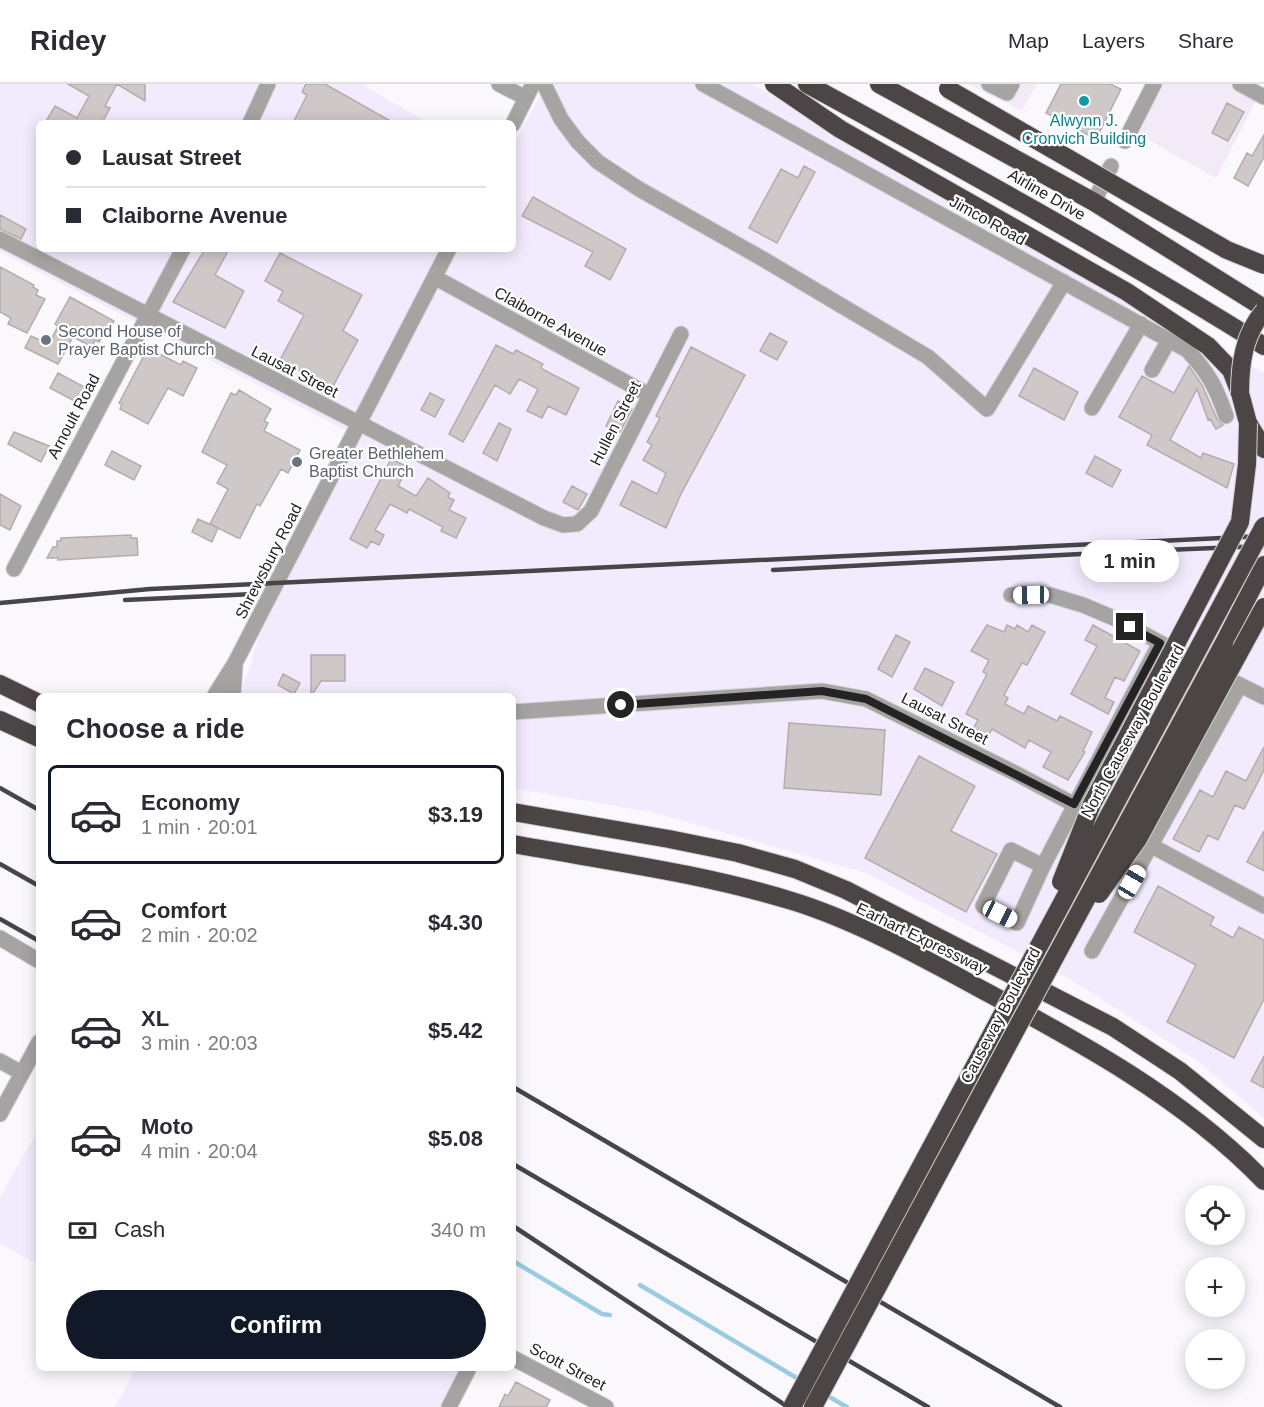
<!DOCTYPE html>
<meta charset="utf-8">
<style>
:root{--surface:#fff;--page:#f2f2f3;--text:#2b2b33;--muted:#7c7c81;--line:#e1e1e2;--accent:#111827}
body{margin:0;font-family:Arial,sans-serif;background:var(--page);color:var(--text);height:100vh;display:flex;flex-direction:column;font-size:22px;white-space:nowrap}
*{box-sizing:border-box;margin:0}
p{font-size:20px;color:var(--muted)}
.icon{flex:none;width:33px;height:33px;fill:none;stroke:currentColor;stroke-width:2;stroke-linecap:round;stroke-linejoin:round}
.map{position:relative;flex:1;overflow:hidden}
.drawer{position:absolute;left:36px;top:609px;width:480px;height:678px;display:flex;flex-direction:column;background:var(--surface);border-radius:9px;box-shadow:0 3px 15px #0003}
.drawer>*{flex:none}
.banner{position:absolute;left:36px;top:36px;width:480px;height:132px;border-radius:9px;box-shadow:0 3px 15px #0003;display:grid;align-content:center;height:132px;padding:0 30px;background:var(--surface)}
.tools{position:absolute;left:1185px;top:1101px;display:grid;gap:12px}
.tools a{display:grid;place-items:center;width:60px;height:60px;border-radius:50%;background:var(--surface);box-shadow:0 3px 15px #0003;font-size:30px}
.end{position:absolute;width:27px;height:27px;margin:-14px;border:8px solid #252425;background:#fff;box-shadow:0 0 0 3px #fff}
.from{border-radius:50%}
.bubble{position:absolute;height:42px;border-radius:21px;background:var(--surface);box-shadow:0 3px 15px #0003;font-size:20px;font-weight:700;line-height:42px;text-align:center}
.car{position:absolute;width:18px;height:36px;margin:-18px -9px;border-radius:8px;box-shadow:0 0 4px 2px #0007;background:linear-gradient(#fff 24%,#345 0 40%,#fff 0 76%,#345 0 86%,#fff 0)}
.banner b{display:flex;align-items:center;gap:21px;height:57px;font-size:22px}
.banner b+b{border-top:2px solid var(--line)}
.banner i{width:15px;height:15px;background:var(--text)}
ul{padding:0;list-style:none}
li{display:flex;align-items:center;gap:18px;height:99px;margin:0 12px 9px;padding:0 18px;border:3px solid transparent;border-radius:9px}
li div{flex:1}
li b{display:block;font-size:22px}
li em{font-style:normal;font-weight:700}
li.on{border-color:var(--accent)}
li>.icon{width:54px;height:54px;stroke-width:1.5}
h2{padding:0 30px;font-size:27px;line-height:72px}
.pay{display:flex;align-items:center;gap:15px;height:66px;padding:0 30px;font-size:22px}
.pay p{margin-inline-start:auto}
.primary-button{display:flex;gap:12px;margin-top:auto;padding:12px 30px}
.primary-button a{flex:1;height:69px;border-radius:36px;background:var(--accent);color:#fff;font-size:24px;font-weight:700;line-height:69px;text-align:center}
header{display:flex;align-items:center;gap:36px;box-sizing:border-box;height:84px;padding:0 30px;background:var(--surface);border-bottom:2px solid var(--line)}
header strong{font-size:28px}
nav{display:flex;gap:33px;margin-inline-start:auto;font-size:21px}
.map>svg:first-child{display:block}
.built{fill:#f2ebf7}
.industrial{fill:#f2ebfd}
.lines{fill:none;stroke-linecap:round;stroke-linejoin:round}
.stream{stroke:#99cce0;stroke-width:4.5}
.building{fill:#cfc8c8;stroke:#b3acab;stroke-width:1.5}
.minor-casing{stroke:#d4d2d6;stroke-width:17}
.highway-casing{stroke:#d4d2d6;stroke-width:20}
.minor{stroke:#a6a3a3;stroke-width:15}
.highway{stroke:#4b4645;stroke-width:18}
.rail{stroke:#464547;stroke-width:4.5}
.highway-bridge-casing{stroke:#d4d2d6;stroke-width:20;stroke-linecap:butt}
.highway-bridge{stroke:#4b4645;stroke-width:18}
.route{stroke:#252425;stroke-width:8}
.culture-dot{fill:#0f9aa8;stroke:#fff;stroke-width:2}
.worship-dot{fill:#6b7280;stroke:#fff;stroke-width:2}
.labels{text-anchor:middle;stroke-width:4.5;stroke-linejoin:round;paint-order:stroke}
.culture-label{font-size:16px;fill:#0d838f;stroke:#fff}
.street-label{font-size:16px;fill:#252425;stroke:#fff}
.worship-label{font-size:16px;fill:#5b616d;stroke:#fff;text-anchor:start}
</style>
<header>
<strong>Ridey</strong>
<nav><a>Map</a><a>Layers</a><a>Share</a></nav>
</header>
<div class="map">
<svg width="1264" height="1323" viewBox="0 0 1264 1323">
<rect width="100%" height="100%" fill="#faf8fd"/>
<path class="built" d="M968,0H1037L1022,27Z
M1159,0H1229L1257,15L1216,94L1134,48Z"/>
<path class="industrial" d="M0,0H362L428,39H39V165H513V61L547,0H752L1264,289V1034L1195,975L1070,895L866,789L655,729L513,704V612H240L278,493L345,346L0,168Z
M39,1044V1181L0,1160V1113Z
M136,1284H463L442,1323H115Z"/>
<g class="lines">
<path class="stream" d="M513,1177L602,1230L610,1231
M640,1201L800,1296
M826,1311L847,1323"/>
</g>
<path class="building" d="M68,0H145V17L117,0L105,22L110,24L102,39H45L55,22L77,34L89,12Z
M306,0H325L394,39H293L307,11L302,8Z
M1061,0H1110L1121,5L1096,55L1046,29Z
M1227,19L1244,28L1228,57L1212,49Z
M1264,51V73L1248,102L1234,94L1247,69L1252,72Z
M804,82L815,88L777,159L749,144L781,85L798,94Z
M533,113L626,165L610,196L585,182L593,168L522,132Z
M0,131L26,145L21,155L0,145Z
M205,165H229L215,191L244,207L225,244L173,218Z
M280,169L362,211L343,247L358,256L332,304L280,276L304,231L278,217L283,207L265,197Z
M0,183L34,201L33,203L38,206L36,211L45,215L27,249L8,240L11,234L0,228Z
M70,213L114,237L107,250L105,249L99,258L95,256L92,263L73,253L58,280L25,264L31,252L49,260L58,242L55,240Z
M770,249L787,258L777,276L760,267Z
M496,261L513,270L516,266L543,280L541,284L544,286L579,304L566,331L548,322L542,334L527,327L538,305L519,295L510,310L495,301L463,358L449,350Z
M691,263L745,291L681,410L666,444L620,421L632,397L657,410L666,389L643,376L652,361L647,358L660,334L656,332Z
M148,264L181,281L183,277L197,284L183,312L168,304L148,340L120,325L122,320L119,319Z
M1189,282L1202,301L1217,335L1223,341L1216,345L1210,335L1208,336L1197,305L1170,356L1201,374L1203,369L1234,380L1227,404L1147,361L1152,351L1119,333L1142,292L1174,309Z
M1034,284L1078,308L1064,336L1019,312Z
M58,289L88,305L80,320L50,304Z
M239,306L271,325L264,337L268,339L264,347L300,366L288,389L281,385L260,422L257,420L240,454H238L210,440L228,405L217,399L227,381L202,368L231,309L236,311Z
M430,309L444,316L435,333L421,326Z
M618,317L632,325L620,348L606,342Z
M499,339L511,345L497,377L483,369Z
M14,348L49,362L41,378L8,360Z
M112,367L141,382L134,396L105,381Z
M1095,372L1121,386L1112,403L1086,389Z
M391,375L408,383L398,402L416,412L428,394L450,409L448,413L454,416L449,426L466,434L456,454L441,447L443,443L409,425L407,429L390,420L375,446L384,451L379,461L371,457L367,464L350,455Z
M572,402L587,410L578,426L563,418Z
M0,410L21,422L10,446L0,441Z
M198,435L218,444L212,458L192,448Z
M131,451V454H137L138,471L58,476V474H47L53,463H57V457H61V454Z
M987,541L1004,548L1007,541L1015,545L1017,541L1028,548L1032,541L1045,548L1027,581L1022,579L1004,611L1008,614L1005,620L1024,630L1028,622L1057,637L1060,632L1092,648L1083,667L1085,668L1068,696L1043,683L1051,668L1029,656L1025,664L992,645L988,652L973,645L978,636L966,630L987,590L983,588L989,576L971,567Z
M1093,541L1140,567L1124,597L1115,593L1105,614L1114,618L1108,630L1071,610L1097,562L1085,556Z
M896,551L910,558L892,593L878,585Z
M311,571H345V597H321L311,612Z
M925,584L954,598L942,622L914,605Z
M283,590L300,599L294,610L278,601Z
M789,639L885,646L881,711L784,704Z
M1264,663V686L1244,725L1235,721L1218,756L1208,751L1199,768L1173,755L1200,706L1213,713L1226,687L1246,697Z
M919,672L975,702L951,747L997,770L966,828L865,774Z
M1264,747V787L1247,778Z
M1158,802L1214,833L1210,841L1233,854L1239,843L1264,856V915L1234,974L1167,938L1196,881L1134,848Z
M1264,972V1004L1251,997Z
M516,1298L550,1316L546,1323H499L505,1310L508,1312Z"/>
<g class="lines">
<defs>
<path id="minor" d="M499,0L526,14
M544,0L561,35L578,58L598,78L639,105L763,175L928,273L987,325L1064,198
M703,0L1187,266C1208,288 1216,303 1226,332
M989,0L1007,9L1012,0
M1240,0L1264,13
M250,39L268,0
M513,40L533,0
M1125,57L1154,0
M1094,118L1111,82
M0,155L544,434L563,441L577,440L591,427L681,250
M436,194L649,311
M1152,286L1169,256
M1092,324L1141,240
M14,485L183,165
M1011,511H1050L1083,521L1116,535L1202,581
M1232,597L1264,613
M215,611L235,579L449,165
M233,612L235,582
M513,628L822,607L866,615L1019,691L1264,822
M1043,782L1017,839L983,822L1011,766L1043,782L1160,559
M0,854L39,877
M1092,867L1240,601
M0,977L22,989
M0,1030L39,958
M513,1274L606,1323
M449,1323L469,1284"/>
<path id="highway" d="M774,0L840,45L1127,208L1208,262L1231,286L1240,309L1248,339L1264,365
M807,0C961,84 1115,169 1264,262
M879,0L1094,118L1264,224
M1224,559L1264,481
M0,600L39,619
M0,636L39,654
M513,728L669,755L738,769L795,785L846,806L1113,943L1180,987L1264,1055
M513,760C607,777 701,789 792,817C854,836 920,872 977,903C1078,957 1184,1014 1264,1097"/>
</defs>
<use href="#minor" class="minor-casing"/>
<use href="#highway" class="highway-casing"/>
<use href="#minor" class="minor"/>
<use href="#highway" class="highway"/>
<path class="rail" d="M1165,466L1264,462
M773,486L1081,470
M125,516L254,510
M0,519L150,505L1264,452
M0,704L39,726
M0,780L39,802
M0,835L39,857
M513,1003L1060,1323
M513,1080L928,1323
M513,1142L788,1323"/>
<defs>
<path id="highway-bridge" d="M948,5L1227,166L1264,181
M1240,309C1240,279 1244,250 1264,227
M1061,798L1092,720L1240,438L1247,380L1248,339
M1099,810L1138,755L1264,523
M792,1323L1264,442
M813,1323L1224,559"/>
</defs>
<use href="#highway-bridge" class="highway-bridge-casing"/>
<use href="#highway-bridge" class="highway-bridge"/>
</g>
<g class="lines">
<path class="route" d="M621,621L822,607L866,615L1074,720L1160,559L1130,543"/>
</g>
<circle class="culture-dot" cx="1084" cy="17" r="6"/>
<g class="worship-dot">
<circle cx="46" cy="256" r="6"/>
<circle cx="297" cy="378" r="6"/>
</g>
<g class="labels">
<g class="culture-label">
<text x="1084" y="42">Alwynn J.<tspan x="1084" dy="18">Cronvich Building</tspan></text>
</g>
<g class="street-label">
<text transform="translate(1047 110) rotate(30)" y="6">Airline Drive</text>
<text transform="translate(988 136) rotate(29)" y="6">Jimco Road</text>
<text transform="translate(551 237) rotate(29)" y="6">Claiborne Avenue</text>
<text transform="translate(295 287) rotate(27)" y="6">Lausat Street</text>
<text transform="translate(73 332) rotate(-62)" y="6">Arnoult Road</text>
<text transform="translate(615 339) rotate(-63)" y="6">Hullen Street</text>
<text transform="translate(268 477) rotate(-63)" y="6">Shrewsbury Road</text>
<text transform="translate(945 634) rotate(27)" y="6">Lausat Street</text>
<text transform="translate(1132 647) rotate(-61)" y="6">North Causeway Boulevard</text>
<text transform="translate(922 854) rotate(26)" y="6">Earhart Expressway</text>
<text transform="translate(1000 931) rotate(-62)" y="6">Causeway Boulevard</text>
<text transform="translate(568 1282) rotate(28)" y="6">Scott Street</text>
</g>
<g class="worship-label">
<text x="58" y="253">Second House of<tspan x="58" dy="18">Prayer Baptist Church</tspan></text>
<text x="309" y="375">Greater Bethlehem<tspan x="309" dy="18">Baptist Church</tspan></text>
</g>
</g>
</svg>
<div class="tools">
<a><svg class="icon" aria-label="locate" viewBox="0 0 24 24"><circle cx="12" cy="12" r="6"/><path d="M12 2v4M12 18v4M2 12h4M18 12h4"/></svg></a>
<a>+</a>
<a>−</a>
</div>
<i class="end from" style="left:621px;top:621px"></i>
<i class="end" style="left:1130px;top:543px"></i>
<div class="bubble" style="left:1080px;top:456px;width:99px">1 min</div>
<i class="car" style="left:1031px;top:511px;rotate:269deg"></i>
<i class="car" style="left:1132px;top:798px;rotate:30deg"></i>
<i class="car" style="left:1000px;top:830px;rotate:117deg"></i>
<div class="banner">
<b><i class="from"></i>Lausat Street</b>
<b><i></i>Claiborne Avenue</b>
</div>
<section class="drawer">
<h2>Choose a ride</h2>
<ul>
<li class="on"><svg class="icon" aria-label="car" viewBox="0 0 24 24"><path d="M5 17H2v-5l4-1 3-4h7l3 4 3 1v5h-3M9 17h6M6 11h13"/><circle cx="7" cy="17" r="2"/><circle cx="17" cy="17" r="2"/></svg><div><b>Economy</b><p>1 min · 20:01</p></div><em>$3.19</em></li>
<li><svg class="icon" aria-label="car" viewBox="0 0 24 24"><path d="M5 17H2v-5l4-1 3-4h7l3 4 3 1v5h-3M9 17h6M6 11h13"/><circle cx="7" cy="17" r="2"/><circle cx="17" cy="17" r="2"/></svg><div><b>Comfort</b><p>2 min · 20:02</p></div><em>$4.30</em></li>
<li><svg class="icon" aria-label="car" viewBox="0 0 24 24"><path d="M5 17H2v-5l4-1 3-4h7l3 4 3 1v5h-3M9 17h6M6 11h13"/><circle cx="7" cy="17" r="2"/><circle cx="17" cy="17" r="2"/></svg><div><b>XL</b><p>3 min · 20:03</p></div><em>$5.42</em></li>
<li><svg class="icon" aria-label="car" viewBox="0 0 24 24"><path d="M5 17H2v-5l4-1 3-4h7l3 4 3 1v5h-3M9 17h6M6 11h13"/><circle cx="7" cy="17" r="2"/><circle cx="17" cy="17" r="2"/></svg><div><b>Moto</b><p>4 min · 20:04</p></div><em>$5.08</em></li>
</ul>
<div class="pay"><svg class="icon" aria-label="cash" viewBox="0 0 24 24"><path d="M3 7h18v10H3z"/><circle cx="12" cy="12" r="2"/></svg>Cash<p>340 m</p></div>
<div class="primary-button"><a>Confirm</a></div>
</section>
</div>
